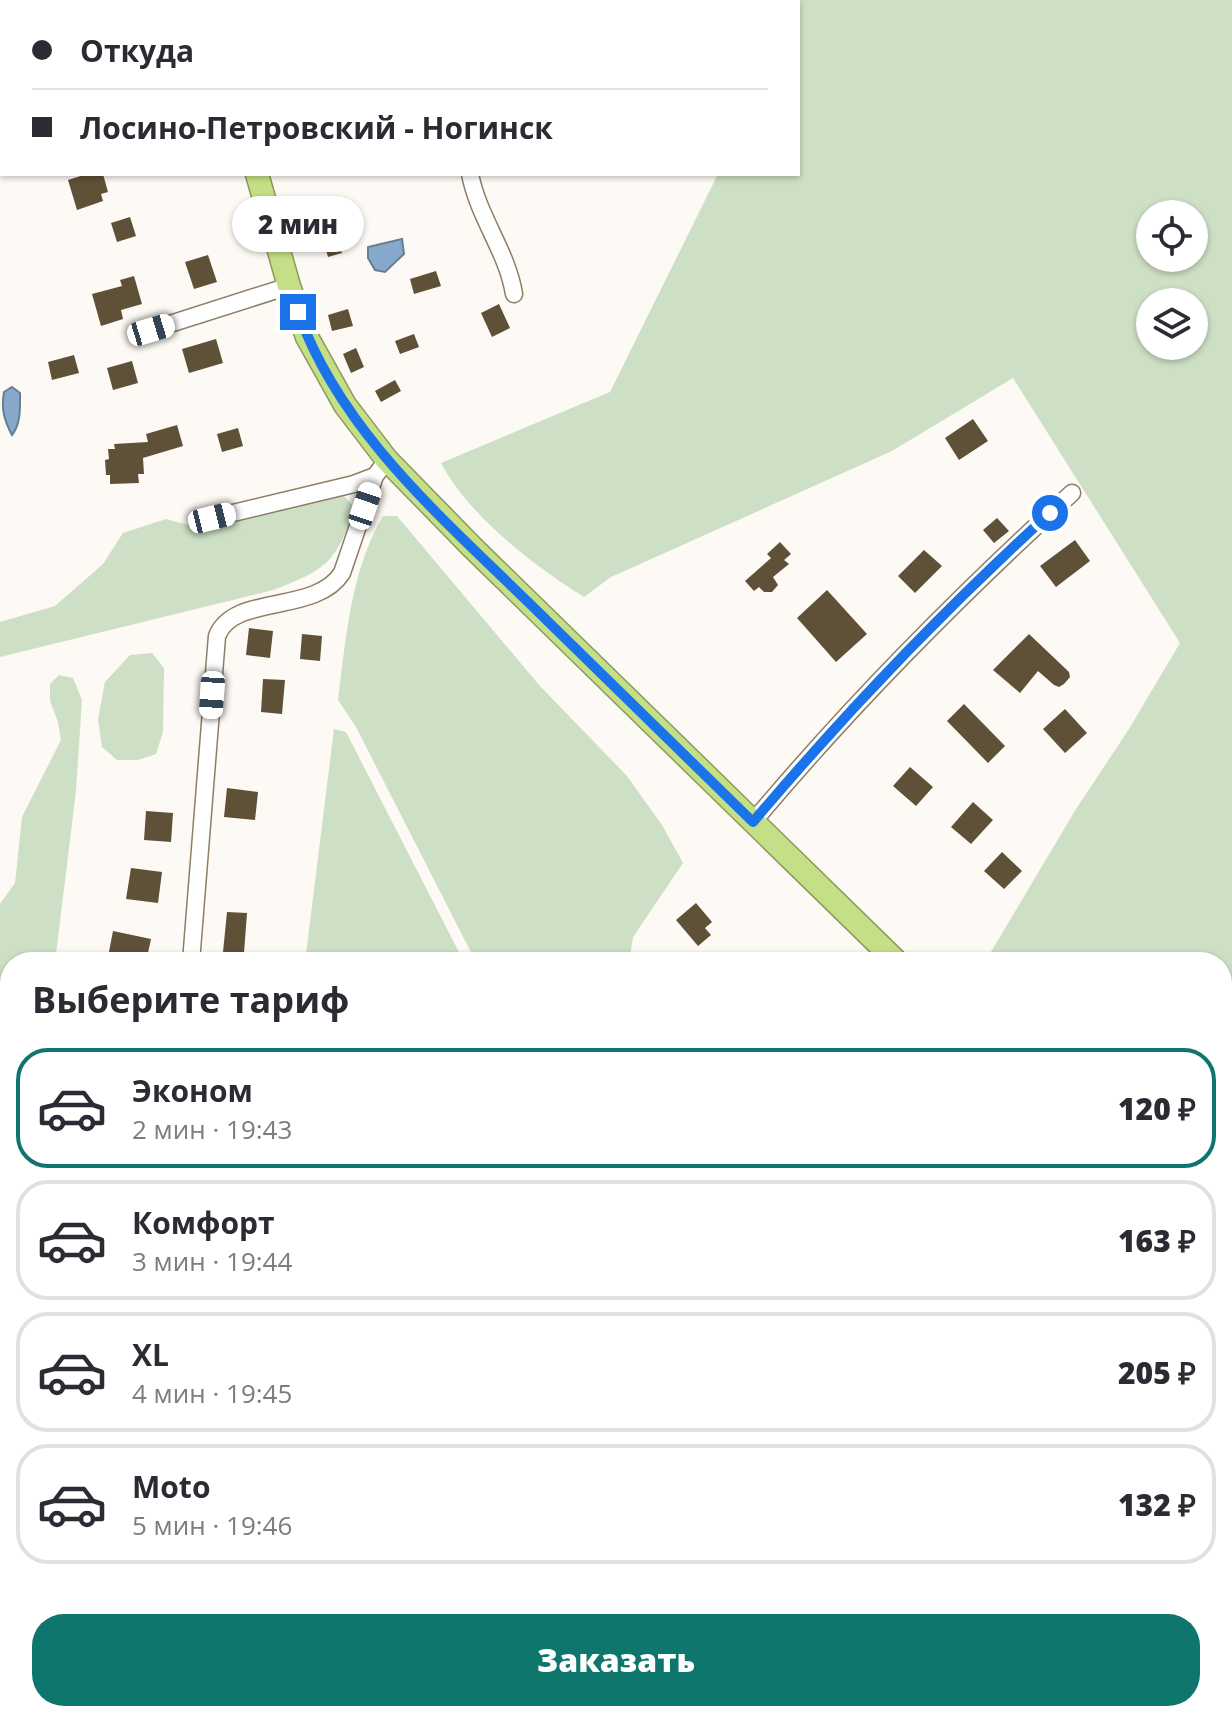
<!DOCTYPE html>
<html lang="ru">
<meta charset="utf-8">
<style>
:root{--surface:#fff;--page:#f7f7f7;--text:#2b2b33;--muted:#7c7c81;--line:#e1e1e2;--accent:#0f766e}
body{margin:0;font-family:"Open Sans",sans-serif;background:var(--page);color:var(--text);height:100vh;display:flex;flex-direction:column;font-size:30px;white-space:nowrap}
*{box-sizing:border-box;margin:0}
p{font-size:26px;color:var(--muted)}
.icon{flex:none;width:44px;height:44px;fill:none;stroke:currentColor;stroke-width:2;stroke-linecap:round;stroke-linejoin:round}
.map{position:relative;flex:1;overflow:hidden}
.panel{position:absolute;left:0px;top:952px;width:1232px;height:770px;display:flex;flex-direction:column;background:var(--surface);border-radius:32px 32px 0 0;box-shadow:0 2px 6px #0004}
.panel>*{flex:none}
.banner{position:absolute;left:0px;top:0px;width:800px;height:176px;box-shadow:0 2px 6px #0004;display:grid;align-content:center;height:176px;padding:0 32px;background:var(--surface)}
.buttons{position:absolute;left:1136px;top:200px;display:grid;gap:16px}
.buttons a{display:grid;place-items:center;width:72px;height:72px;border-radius:50%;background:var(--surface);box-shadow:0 2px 6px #0004;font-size:40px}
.end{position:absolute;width:36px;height:36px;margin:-18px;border:10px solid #1a73e8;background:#fff;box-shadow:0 0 0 4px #fff}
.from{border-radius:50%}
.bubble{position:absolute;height:56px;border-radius:28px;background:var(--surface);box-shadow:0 2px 6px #0004;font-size:26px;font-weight:800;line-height:56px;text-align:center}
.car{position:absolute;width:24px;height:48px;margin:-24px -12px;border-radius:10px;box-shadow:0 0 6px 2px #0007;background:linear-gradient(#fff 24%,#345 0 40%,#fff 0 76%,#345 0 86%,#fff 0)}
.banner b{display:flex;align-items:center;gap:28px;height:76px;font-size:30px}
.banner b+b{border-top:2px solid var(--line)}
.banner i{width:20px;height:20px;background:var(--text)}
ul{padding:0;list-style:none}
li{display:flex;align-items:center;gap:24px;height:120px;margin:0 16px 12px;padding:0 16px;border:4px solid var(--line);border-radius:32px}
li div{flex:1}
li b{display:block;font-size:30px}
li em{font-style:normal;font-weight:800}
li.active{border-color:var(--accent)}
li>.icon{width:72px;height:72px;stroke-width:1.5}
h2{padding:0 32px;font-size:36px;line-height:96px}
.primary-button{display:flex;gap:16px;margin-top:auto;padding:16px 32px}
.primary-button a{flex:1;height:92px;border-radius:32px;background:var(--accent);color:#fff;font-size:32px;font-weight:800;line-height:92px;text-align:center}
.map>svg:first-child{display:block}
.green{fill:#cddfc4;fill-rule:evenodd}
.water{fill:#86a9cb;stroke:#677e93;stroke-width:2}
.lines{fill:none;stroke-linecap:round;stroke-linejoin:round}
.stream{stroke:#677e93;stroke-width:4}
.building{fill:#5f5038}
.minor-casing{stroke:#8e7e65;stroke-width:19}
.highway-casing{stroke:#8b9a5d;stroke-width:25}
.minor{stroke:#fff;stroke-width:16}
.highway{stroke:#c5df87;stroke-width:22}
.route{stroke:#1a73e8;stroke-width:10}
</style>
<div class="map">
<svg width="1232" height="1721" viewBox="0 0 1232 1721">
<rect width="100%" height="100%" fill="#fdf9f4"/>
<path class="green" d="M784,0H1232V1204L1222,1199V962H985L1076,809L1129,729L1180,643L1013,378L892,451L611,577L584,597C534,566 469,516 441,463L610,392L718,174H798V2H784ZM1150,214H1194V258H1150ZM1194,302V346H1150V302Z
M344,496L355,508C336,563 326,570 273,590L0,657V622L55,606L103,564L123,533L166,519L188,525L216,527L322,499Z
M383,516H397L539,685L627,776L662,825L683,863L633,937L629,962H476L356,727L338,700C346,638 351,570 383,516Z
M152,653L164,668L163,732L156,754L138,760H117L102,747L98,719L105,682L130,655Z
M59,675L73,678L82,700L76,791L55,962H10V1294L0,1366V904L15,883L22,817L61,740L58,722L50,701V684Z
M334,729L346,732L464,962H305Z"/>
<path class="water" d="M402,239L404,254L385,272L375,270L368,258V247Z
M12,387L20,393C20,408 21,424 12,435C4,420 1,409 4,392Z"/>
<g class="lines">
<path class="stream" d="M332,1721L335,1712"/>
</g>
<path class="building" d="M87,174H103L108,192L101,194L103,201L77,210L68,180Z
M325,196L342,253L328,257L318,222L304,226L300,212L305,211L303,203Z
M130,217L136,236L117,242L111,223Z
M208,255L217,282L194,289L185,262Z
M436,271L441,286L414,294L410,279Z
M134,276L142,304L121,310L123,319L101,326L92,294L122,286L120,280Z
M499,304L510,328L492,337L481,313Z
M348,309L353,326L332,331L328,315Z
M414,334L419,347L400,354L395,341Z
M216,339L223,363L189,373L182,349Z
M356,348L364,367L351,373L343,354Z
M74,355L79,373L52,380L48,362Z
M132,361L138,383L113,390L107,368Z
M395,380L401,391L381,402L375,391Z
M973,419L988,441L959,460L945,438Z
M177,425L183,446L143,458L144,474H138L139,483L110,484V475H106L105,460L109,459L108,449H115L114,444L148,442L146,434Z
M238,428L243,446L222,452L217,434Z
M997,518L1009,531L994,543L983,530Z
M1075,540L1090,561L1056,587L1040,566Z
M780,542L791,554L784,560L789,564L773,577L778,585L772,592H764L759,587L754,591L745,581L771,558L767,554Z
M924,550L942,566L915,593L898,576Z
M827,590L867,634L836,662L797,618Z
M249,628L273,631L270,658L246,655Z
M302,634L322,636L320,661L300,659Z
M1029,634L1069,672L1070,677L1064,684L1059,687L1054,685L1038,671L1020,693L993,670Z
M263,679L285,680L282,714L261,712Z
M964,704L1005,746L988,763L947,721Z
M1065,709L1087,733L1065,753L1043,729Z
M910,767L933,787L916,806L893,786Z
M227,788L258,792L255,820L224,817Z
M973,802L993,820L971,844L951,827Z
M146,811L173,813L171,842L144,840Z
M1002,852L1022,871L1004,889L984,871Z
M131,868L162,872L158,903L126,899Z
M696,903L712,922L705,928L711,935L698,946L676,920Z
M227,912L247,913L244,953L223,952Z
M113,931L151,939L146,962H107Z"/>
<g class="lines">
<defs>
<path id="minor" d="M427,0L428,2
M470,174C479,219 507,251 514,294
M151,330L289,286
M212,518L354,484L375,476
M753,822C851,705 959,596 1072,493
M191,962L217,636C234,593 315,615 342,573L375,476L387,460
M1222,1430L1232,1424
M163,1712L167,1721
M566,1712L580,1721
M1199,1712L1203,1721
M229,1721L231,1712
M366,1721L369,1712"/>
<path id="highway" d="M205,0L206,2
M257,174L289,286L307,337L345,405L387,460L472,547L897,962
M1222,1333L1232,1350"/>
</defs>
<use href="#minor" class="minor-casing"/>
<use href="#highway" class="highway-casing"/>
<use href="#minor" class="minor"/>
<use href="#highway" class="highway"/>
</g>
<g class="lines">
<path class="route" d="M298,312C340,430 439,515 527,601C602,675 678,748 753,822C845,713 945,609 1050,513"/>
</g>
</svg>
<div class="buttons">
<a><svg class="icon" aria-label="locate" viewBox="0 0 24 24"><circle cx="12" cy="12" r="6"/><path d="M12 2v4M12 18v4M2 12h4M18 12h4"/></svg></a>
<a><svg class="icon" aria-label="layers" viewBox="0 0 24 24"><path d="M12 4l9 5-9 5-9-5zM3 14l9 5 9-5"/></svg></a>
</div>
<i class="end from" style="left:1050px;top:513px"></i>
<i class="end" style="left:298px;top:312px"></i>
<div class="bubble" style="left:232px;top:196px;width:132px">2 мин</div>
<i class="car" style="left:151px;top:330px;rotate:73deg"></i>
<i class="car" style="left:365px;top:506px;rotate:19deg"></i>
<i class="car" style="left:212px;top:518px;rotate:76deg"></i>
<i class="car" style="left:212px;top:695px;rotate:184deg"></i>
<div class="banner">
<b><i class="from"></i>Откуда</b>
<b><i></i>Лосино-Петровский - Ногинск</b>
</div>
<section class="panel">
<h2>Выберите тариф</h2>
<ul>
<li class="active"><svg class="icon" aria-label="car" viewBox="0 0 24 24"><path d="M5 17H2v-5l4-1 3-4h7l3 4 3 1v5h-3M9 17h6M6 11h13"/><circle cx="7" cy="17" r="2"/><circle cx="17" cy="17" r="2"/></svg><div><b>Эконом</b><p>2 мин · 19:43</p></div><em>120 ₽</em></li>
<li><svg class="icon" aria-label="car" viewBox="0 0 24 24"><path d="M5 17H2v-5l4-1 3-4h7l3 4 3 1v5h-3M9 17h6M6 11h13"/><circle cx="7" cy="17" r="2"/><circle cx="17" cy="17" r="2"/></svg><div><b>Комфорт</b><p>3 мин · 19:44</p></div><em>163 ₽</em></li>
<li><svg class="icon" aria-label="car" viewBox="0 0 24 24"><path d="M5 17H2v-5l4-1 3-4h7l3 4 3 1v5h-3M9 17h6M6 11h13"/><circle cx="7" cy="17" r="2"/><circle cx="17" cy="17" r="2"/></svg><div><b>XL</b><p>4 мин · 19:45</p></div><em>205 ₽</em></li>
<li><svg class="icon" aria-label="car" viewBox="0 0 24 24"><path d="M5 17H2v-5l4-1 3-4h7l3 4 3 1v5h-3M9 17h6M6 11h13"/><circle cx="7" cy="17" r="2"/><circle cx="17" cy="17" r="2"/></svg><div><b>Moto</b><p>5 мин · 19:46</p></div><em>132 ₽</em></li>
</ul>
<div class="primary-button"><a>Заказать</a></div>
</section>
</div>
